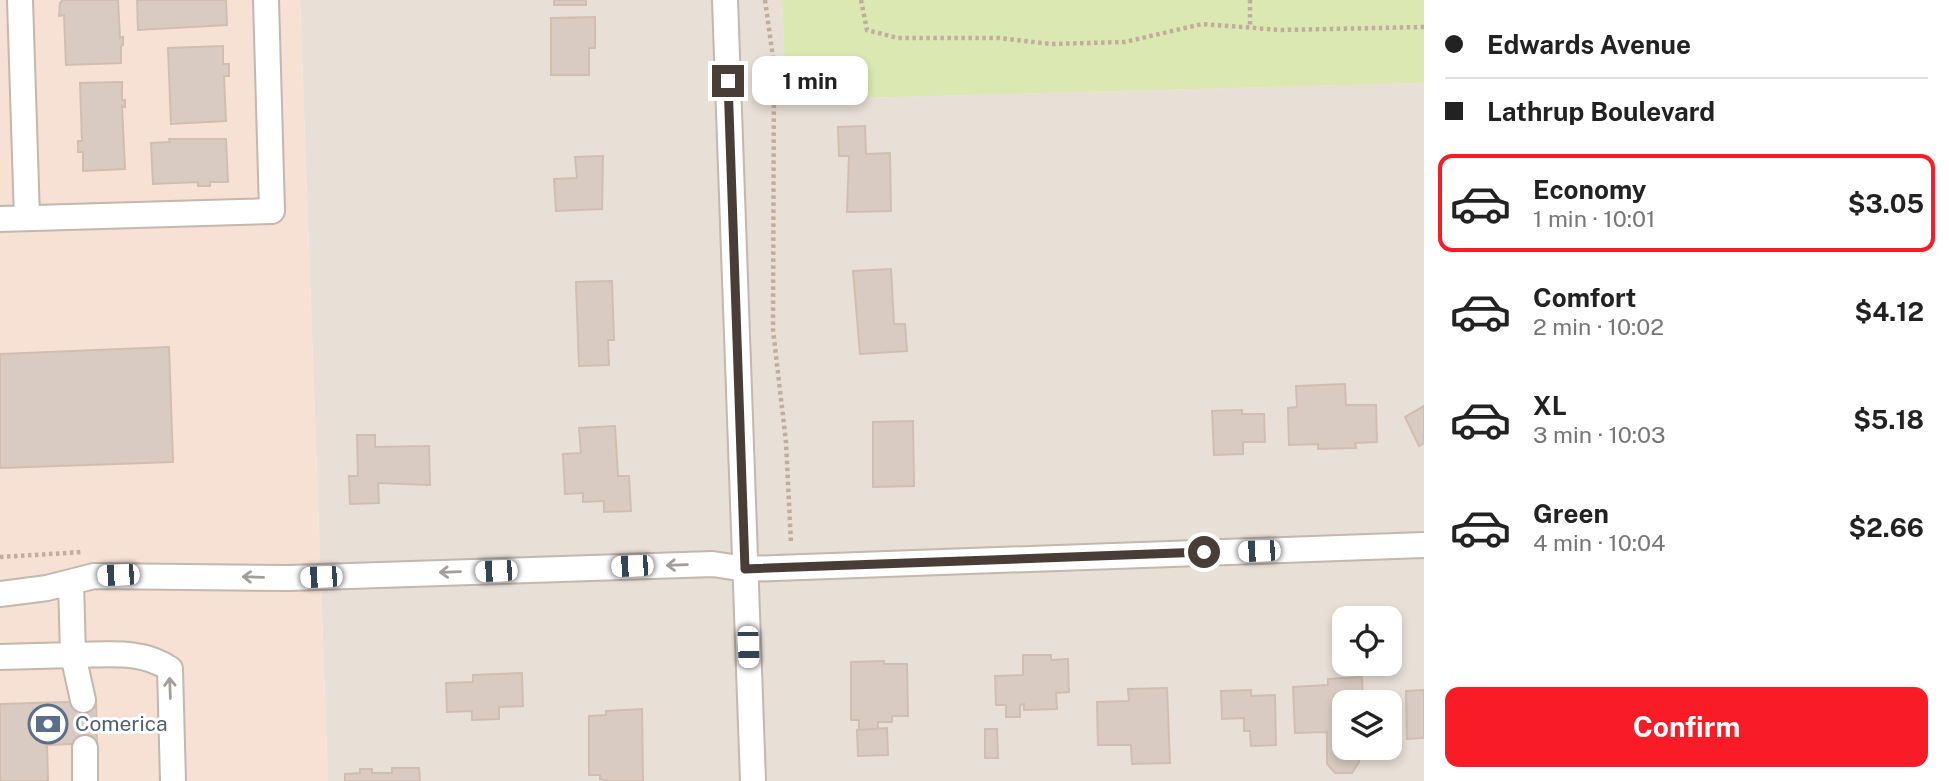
<!DOCTYPE html>
<meta charset="utf-8">
<style>
:root{--surface:#fff;--page:#f2f2f2;--text:#222;--muted:#767676;--line:#e0e0e0;--accent:#f91b26}
body{margin:0;font-family:"Public Sans",sans-serif;background:var(--page);color:var(--text);height:100vh;display:flex;flex-direction:column;font-size:26px;white-space:nowrap}
*{box-sizing:border-box;margin:0}
p{font-size:23px;color:var(--muted)}
.icon{flex:none;width:38px;height:38px;fill:none;stroke:currentColor;stroke-width:2;stroke-linecap:round;stroke-linejoin:round}
.map{position:relative;flex:1;overflow:hidden}
.details{display:flex;flex-direction:column;background:var(--surface);width:525px}
.details>*{flex:none}
.top-card{display:grid;align-content:center;height:154px;padding:0 21px;background:var(--surface)}
.fabs{position:absolute;left:1332px;top:606px;display:grid;gap:14px}
.fabs a{display:grid;place-items:center;width:70px;height:70px;border-radius:14px;background:var(--surface);box-shadow:0 4px 10px #0003;font-size:35px}
.end{position:absolute;width:32px;height:32px;margin:-16px;border:9px solid #483e37;background:#fff;box-shadow:0 0 0 4px #fff}
.from{border-radius:50%}
.bubble{position:absolute;height:49px;border-radius:14px;background:var(--surface);box-shadow:0 4px 10px #0003;font-size:23px;font-weight:700;line-height:49px;text-align:center}
.car{position:absolute;width:21px;height:42px;margin:-21px -10px;border-radius:9px;box-shadow:0 0 5px 2px #0007;background:linear-gradient(#fff 24%,#345 0 40%,#fff 0 76%,#345 0 86%,#fff 0)}
.top-card b{display:flex;align-items:center;gap:24px;height:66px;font-size:26px}
.top-card b+b{border-top:2px solid var(--line)}
.top-card i{width:18px;height:18px;background:var(--text)}
ul{padding:0;list-style:none}
li{display:flex;align-items:center;gap:21px;height:98px;margin:0 14px 10px;padding:0 7px;border:4px solid transparent;border-radius:14px}
li div{flex:1}
li b{display:block;font-size:26px}
li em{font-style:normal;font-weight:700}
li.selected{border-color:var(--accent)}
li>.icon{width:63px;height:63px;stroke-width:1.5}
.primary-button{display:flex;gap:14px;margin-top:auto;padding:14px 21px}
.primary-button a{flex:1;height:80px;border-radius:14px;background:var(--accent);color:#fff;font-size:28px;font-weight:700;line-height:80px;text-align:center}
main{display:flex;flex:1;min-height:0}
.map>svg:first-child{display:block}
.residential{fill:#e8dfd7;fill-rule:evenodd}
.commercial{fill:#f6e1d4}
.green{fill:#dbe8b2}
.building{fill:#d9cbc1;stroke:#d1beb1;stroke-width:2}
.lines{fill:none;stroke-linecap:round;stroke-linejoin:round}
.minor-tunnel{stroke:#d2cbc5;stroke-width:24;stroke-dasharray:24 12;stroke-linecap:butt}
.minor-casing{stroke:#c3b7ae;stroke-width:28}
.path{stroke:#c2ad9c;stroke-width:4.5;stroke-dasharray:3.5 3.5;stroke-linecap:butt}
.minor{stroke:#fff;stroke-width:24}
.oneway{stroke:#a49e9b}
.route{stroke:#483e37;stroke-width:9}
.labels{text-anchor:middle;stroke-width:6;stroke-linejoin:round;paint-order:stroke}
.service-label{font-size:21px;fill:#4e5e75;stroke:#fff;text-anchor:start}
</style>
<main>
<div class="map">
<svg width="1424" height="781" viewBox="0 0 1424 781">
<rect width="100%" height="100%" fill="#f4eee9"/>
<path class="residential" d="M300,0H782L786,100L1424,83V781H328ZM1344,618H1390V663H1344ZM1344,702H1390V747H1344Z"/>
<path class="commercial" d="M0,0H300L328,781H0Z"/>
<path class="green" d="M782,0H1424V83L786,100Z"/>
<path class="building" d="M63,0H118L120,38L123,37V45L121,46V63L66,65L64,15L59,16L60,3Z
M137,0H226L227,25L138,30Z
M554,0H586V5H554Z
M595,17V48H589V75H551V18Z
M223,46V64H229V76H224L226,121L171,124L168,48Z
M122,82V100H125V107L122,106L125,169L83,171V152H78V141H82L80,83Z
M865,126L866,154L890,153L891,211L847,212L849,156H839L838,127Z
M169,139H226L228,182H210V186H198V182L153,184L151,143L170,142Z
M603,156L602,209L556,211L554,179L577,178L575,157Z
M891,269L894,324H905L907,351L860,354L853,271Z
M612,281L614,340H608L609,365L579,366L576,282Z
M169,347L173,462L0,468V354Z
M1345,384L1346,405H1376L1377,442L1355,443L1356,448L1318,449V444L1289,445L1288,408L1297,407L1296,386Z
M1424,406V443L1419,446L1405,417Z
M1242,410V414H1264L1265,442H1243V454L1214,455L1212,411Z
M913,421L914,486L873,487V422Z
M615,426L618,476H629L631,511L604,512V501L583,502V493L565,494L563,454L581,453L579,428Z
M357,435H375V447L429,446L430,485L378,483L379,503L350,504L349,476H358Z
M1023,655H1051V660L1068,659L1069,692L1056,693L1057,709L1024,710V704L1020,705V717H1006V705H996L995,676L1023,675Z
M884,661V664H907L908,716H892V722H878V729L859,730V720H851V662Z
M522,673L523,706L499,707V719L472,720V711L447,712L446,683L473,682V675Z
M1362,677L1363,702H1344V747H1358L1359,762L1352,773H1335L1327,764V732L1295,733L1293,687L1328,685V679Z
M1167,688L1170,763L1132,764L1131,745H1098L1097,702L1129,701L1128,689Z
M1251,690V696L1275,695L1276,745L1251,746L1250,731H1244V718L1222,719L1221,691Z
M1424,690V738L1407,739L1406,691Z
M96,701L97,743L47,745L48,781H0V704Z
M642,709L643,781H608L600,779V775H589V716L606,715V711Z
M887,728L888,755L858,756L857,730Z
M985,729H997L998,758H985Z
M392,768H419L420,781H345V774L360,773V769H372V773H392Z"/>
<g class="lines">
<path class="minor-tunnel" d="M83,700L85,748"/>
<defs>
<path id="minor" d="M20,0L27,218
M725,0L753,781
M0,219L272,211L266,0
M71,582L73,655C107,655 141,649 170,669L173,781
M0,594L47,588L94,576L289,578L713,564L745,569L1424,545
M0,657L73,655L83,700
M85,748V781"/>
</defs>
<use href="#minor" class="minor-casing"/>
<path class="path" d="M765,0L774,65L773,330L786,442L791,544
M861,0L867,30L898,38H999L1051,44L1125,42L1202,24L1281,30L1424,27
M1250,0V26
M0,557L83,552"/>
<use href="#minor" class="minor"/>
</g>
<defs><path id="oneway-shaft" d="M-6 0H5M1.5-3L5.5 0L1.5 3" fill="none" stroke-width="1.6" stroke-linecap="round" stroke-linejoin="round" transform="scale(1.75)"/></defs>
<g class="oneway">
<use href="#oneway-shaft" transform="translate(677 565) rotate(178)"/>
<use href="#oneway-shaft" transform="translate(450 572) rotate(178)"/>
<use href="#oneway-shaft" transform="translate(253 577) rotate(-178)"/>
<use href="#oneway-shaft" transform="translate(170 688) rotate(-92)"/>
</g>
<g class="lines">
<path class="route" d="M728,81L745,569L1204,552"/>
</g>
<defs>
<symbol id="bank-ring" viewBox="-11 -11 22 22"><circle r="9.5" fill="#fff" stroke="#5c6f8a" stroke-width="1.5"/><path d="M-6-4H6V4H-6ZM0-2.3a2.3 2.3 0 1 0 0 4.6a2.3 2.3 0 1 0 0-4.6Z" fill="#5c6f8a"/></symbol>
</defs>
<g fill-rule="evenodd">
<use href="#bank-ring" x="26" y="702" width="44" height="44"/>
</g>
<g class="labels">
<g class="service-label">
<text x="75" y="731">Comerica</text>
</g>
</g>
</svg>
<div class="fabs">
<a><svg class="icon" aria-label="locate" viewBox="0 0 24 24"><circle cx="12" cy="12" r="6"/><path d="M12 2v4M12 18v4M2 12h4M18 12h4"/></svg></a>
<a><svg class="icon" aria-label="layers" viewBox="0 0 24 24"><path d="M12 4l9 5-9 5-9-5zM3 14l9 5 9-5"/></svg></a>
</div>
<i class="end from" style="left:1204px;top:552px"></i>
<i class="end" style="left:728px;top:81px"></i>
<div class="bubble" style="left:752px;top:56px;width:116px">1 min</div>
<i class="car" style="left:1259px;top:551px;rotate:268deg"></i>
<i class="car" style="left:632px;top:566px;rotate:268deg"></i>
<i class="car" style="left:496px;top:571px;rotate:268deg"></i>
<i class="car" style="left:118px;top:575px;rotate:268deg"></i>
<i class="car" style="left:321px;top:577px;rotate:268deg"></i>
<i class="car" style="left:748px;top:647px;rotate:178deg"></i>
</div>
<section class="details">
<div class="top-card">
<b><i class="from"></i>Edwards Avenue</b>
<b><i></i>Lathrup Boulevard</b>
</div>
<ul>
<li class="selected"><svg class="icon" aria-label="car" viewBox="0 0 24 24"><path d="M5 17H2v-5l4-1 3-4h7l3 4 3 1v5h-3M9 17h6M6 11h13"/><circle cx="7" cy="17" r="2"/><circle cx="17" cy="17" r="2"/></svg><div><b>Economy</b><p>1 min · 10:01</p></div><em>$3.05</em></li>
<li><svg class="icon" aria-label="car" viewBox="0 0 24 24"><path d="M5 17H2v-5l4-1 3-4h7l3 4 3 1v5h-3M9 17h6M6 11h13"/><circle cx="7" cy="17" r="2"/><circle cx="17" cy="17" r="2"/></svg><div><b>Comfort</b><p>2 min · 10:02</p></div><em>$4.12</em></li>
<li><svg class="icon" aria-label="car" viewBox="0 0 24 24"><path d="M5 17H2v-5l4-1 3-4h7l3 4 3 1v5h-3M9 17h6M6 11h13"/><circle cx="7" cy="17" r="2"/><circle cx="17" cy="17" r="2"/></svg><div><b>XL</b><p>3 min · 10:03</p></div><em>$5.18</em></li>
<li><svg class="icon" aria-label="car" viewBox="0 0 24 24"><path d="M5 17H2v-5l4-1 3-4h7l3 4 3 1v5h-3M9 17h6M6 11h13"/><circle cx="7" cy="17" r="2"/><circle cx="17" cy="17" r="2"/></svg><div><b>Green</b><p>4 min · 10:04</p></div><em>$2.66</em></li>
</ul>
<div class="primary-button"><a>Confirm</a></div>
</section>
</main>
